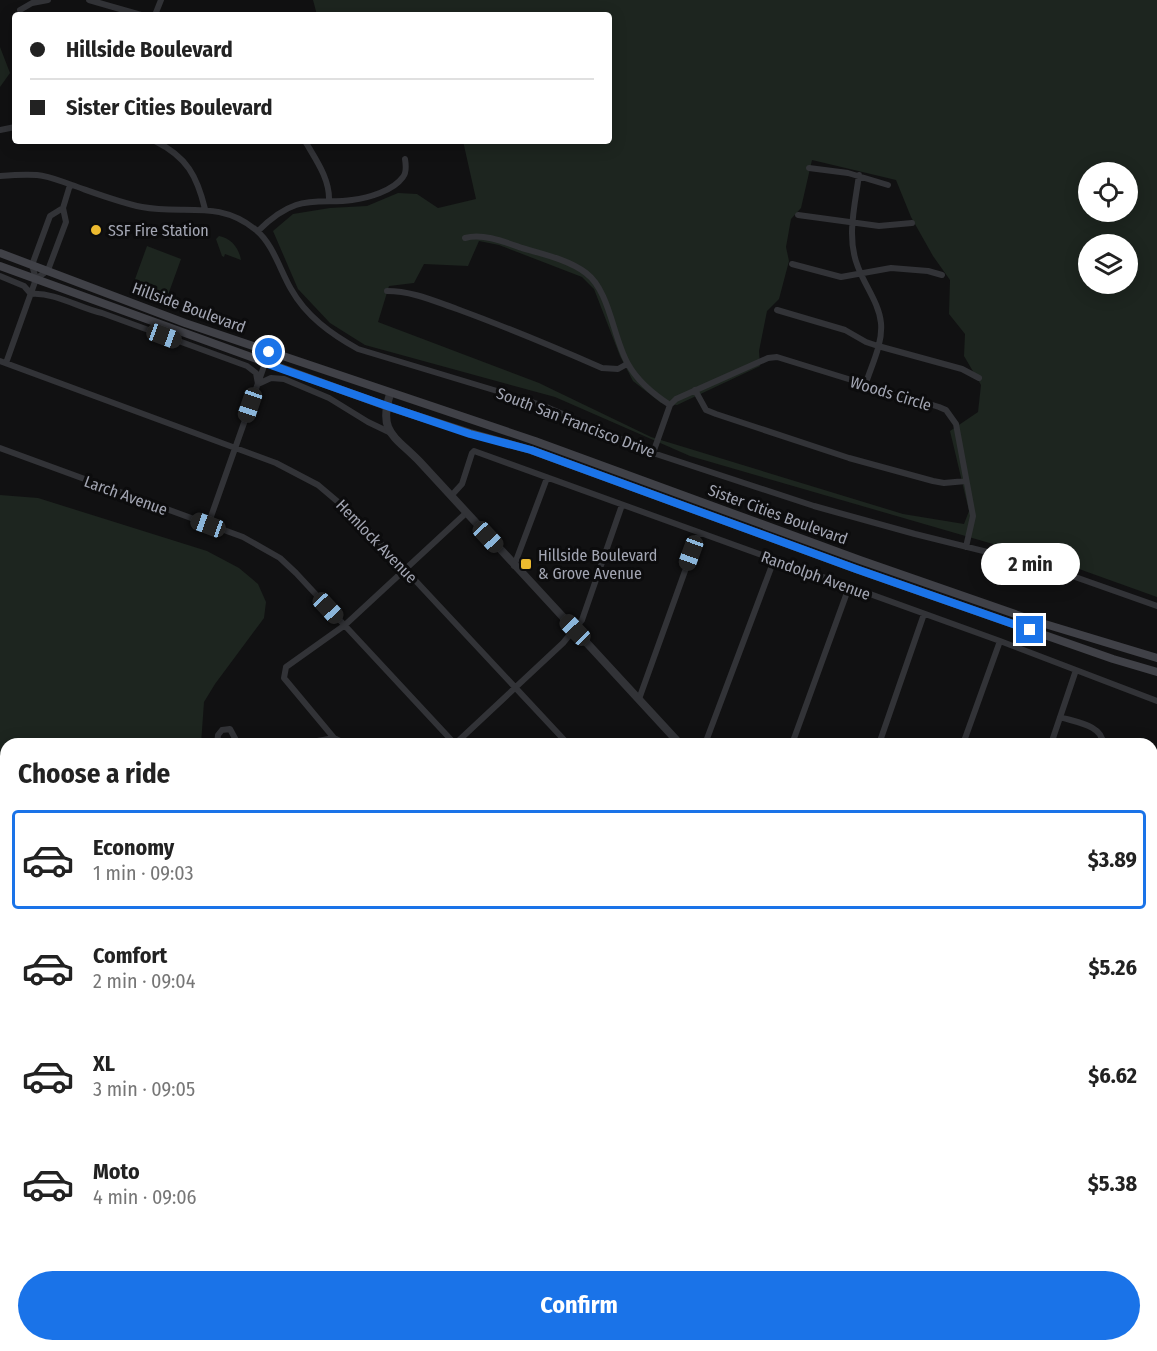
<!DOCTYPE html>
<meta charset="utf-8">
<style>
:root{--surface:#fff;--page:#f2f2f2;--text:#222;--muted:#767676;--line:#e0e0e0;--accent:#1a73e8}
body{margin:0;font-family:"Fira Sans Condensed",sans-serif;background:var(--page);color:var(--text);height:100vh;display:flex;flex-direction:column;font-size:22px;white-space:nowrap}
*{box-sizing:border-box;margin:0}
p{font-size:20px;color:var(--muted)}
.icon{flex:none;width:33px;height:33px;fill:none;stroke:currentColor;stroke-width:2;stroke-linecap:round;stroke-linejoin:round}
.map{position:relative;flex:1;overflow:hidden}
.details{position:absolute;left:0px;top:738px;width:1158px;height:614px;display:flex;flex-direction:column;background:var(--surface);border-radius:18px 18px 0 0;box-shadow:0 3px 15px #0003}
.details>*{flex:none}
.hud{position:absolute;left:12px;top:12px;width:600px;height:132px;border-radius:6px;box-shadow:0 3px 15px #0003;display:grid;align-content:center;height:132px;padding:0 18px;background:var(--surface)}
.controls{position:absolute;left:1078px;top:162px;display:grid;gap:12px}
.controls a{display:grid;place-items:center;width:60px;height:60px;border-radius:50%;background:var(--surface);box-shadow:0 3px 15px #0003;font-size:30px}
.end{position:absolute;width:27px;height:27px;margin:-14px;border:8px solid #1a73e8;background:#fff;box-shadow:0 0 0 3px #fff}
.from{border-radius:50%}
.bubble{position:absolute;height:42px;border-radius:21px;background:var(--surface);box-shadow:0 3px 15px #0003;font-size:20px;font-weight:700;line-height:42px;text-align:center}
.car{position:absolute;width:18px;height:36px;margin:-18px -9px;border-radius:8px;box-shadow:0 0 4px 2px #0007;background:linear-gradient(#222 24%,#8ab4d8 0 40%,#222 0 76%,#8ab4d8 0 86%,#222 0)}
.hud b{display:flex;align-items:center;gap:21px;height:57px;font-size:22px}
.hud b+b{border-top:2px solid var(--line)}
.hud i{width:15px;height:15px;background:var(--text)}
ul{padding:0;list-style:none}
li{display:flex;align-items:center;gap:18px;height:99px;margin:0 12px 9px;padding:0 6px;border:3px solid transparent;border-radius:6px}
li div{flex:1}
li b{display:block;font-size:22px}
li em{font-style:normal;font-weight:700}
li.on{border-color:var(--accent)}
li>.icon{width:54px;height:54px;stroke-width:1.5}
h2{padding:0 18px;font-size:27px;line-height:72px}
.primary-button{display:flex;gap:12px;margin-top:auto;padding:12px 18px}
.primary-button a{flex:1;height:69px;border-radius:36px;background:var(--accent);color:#fff;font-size:24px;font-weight:700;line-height:69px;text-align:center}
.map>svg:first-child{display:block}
.built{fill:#1d1d1f}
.green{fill:#1d251f;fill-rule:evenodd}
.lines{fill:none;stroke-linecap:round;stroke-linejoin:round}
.minor{stroke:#323337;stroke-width:6}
.tertiary{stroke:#323337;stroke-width:8}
.secondary{stroke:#404147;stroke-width:8}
.route{stroke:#1a73e8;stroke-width:8}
.poi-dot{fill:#ecba2f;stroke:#0c0c0d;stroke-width:2}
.labels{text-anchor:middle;stroke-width:6;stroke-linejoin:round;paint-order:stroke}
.poi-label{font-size:16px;fill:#a3a6b3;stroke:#0c0c0d;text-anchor:start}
.street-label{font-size:16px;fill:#a3a6b3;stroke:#0c0c0d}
</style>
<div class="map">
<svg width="1157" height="1351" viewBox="0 0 1157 1351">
<rect width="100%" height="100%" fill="#111112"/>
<path class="built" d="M1152,1070L1157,1074V1235L1152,1232Z"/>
<path class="green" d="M313,0H1157V597L1079,569L690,456L555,397L365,345L330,323L298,289L273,231L293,214L330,208L367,206L398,193L417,194L438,208L476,199L463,141H609V15H317ZM812,160L896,180L911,217L933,256L950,280L949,314L965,334L964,356L981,385L978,412L950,431L969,511L964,524L903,514L651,437L539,383L378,322L389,286L414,283L424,264L468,266L479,241L499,245L582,277L594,289L620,356L633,381L661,403L677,405L760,366L759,351L767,311L779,299L789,261L786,247L791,219L801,208ZM1089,172H1128V212H1089ZM1089,244H1128V284H1089Z
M0,47L10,73L0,87Z
M219,236C231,238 239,248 241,260L225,254L224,257L222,256L216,239Z
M147,246L181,259L168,295L134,282Z
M0,495L38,498L207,551L239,568L258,584L266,602L264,618L215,684L204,702L201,744H6V1075H0Z"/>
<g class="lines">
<path class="minor" d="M89,0L141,15
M20,10L32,3L48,0
M155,15L161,0
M0,130L15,127
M155,141C187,157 197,176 205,209
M305,141C316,160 330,179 329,201
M809,168L848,173L888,185
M859,175C855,205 846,238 858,267C865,286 879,303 881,323C883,344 871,366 865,386
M0,176C12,175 24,174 37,175C49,176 60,181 72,185C95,193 118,202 142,207C183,215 219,199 256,230C273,244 280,270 291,289C306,316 331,334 358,349L497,391L544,406L653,453L814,506L915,534L1044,566L1157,606
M798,215L879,226L912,223
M258,231C269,220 281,210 296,205C314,199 334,203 352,200C368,198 393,191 403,177C407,172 406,165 405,159
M465,238C483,233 505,242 522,248C543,254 569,260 586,273C610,291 613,338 628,364C638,382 653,394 670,405
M792,264L841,277L891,268L928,271L942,275
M0,276L24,286L31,294
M36,279L48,270L66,222L63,208L70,185
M36,279L32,265L50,216L63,208
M387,291C412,291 434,301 457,309C506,327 554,347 602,368L618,369L627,364
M31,294C55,292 79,308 102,313L247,366L256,373L258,384
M777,310L845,330L866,342L878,346L962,369L979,378
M0,361L276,463L318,485L357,518L568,744
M6,363L36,279
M258,384L271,378L284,379L329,398L368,422L391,433
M695,390L706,410L716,414L849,458L933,481L944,483L966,481
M0,448L243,537L280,558L296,573L455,744
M653,453L670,405L676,399L768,358L777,357L939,407L946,410L956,424L973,516L966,547
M451,496L462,484L472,453L474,451L1000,641L1157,701
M208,525L269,352
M514,566L547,478
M639,699L699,532
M1060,717C1075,722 1103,725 1103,744
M334,738L284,678L286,667L345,625L466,513
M217,744L218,735L222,730L230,729L238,744
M301,744L334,738L346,744
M455,744L563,643L582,620L622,505
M705,744L774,560
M792,744L849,587
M879,744L924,614
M963,744L1000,641
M1051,744L1076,670
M1152,924L1157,929
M0,1116H6
M0,1201L6,1202
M1152,1281L1157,1285
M0,1293L6,1283
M254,1346L273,1351
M365,1346L369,1351
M824,1346L845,1351
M63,1351L65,1346
M152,1351L157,1346
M420,1351L432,1346
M601,1351L607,1346
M706,1351L709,1346
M716,1351L718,1346"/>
<path class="tertiary" d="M390,394C378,433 395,436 420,462L680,744
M952,1351L954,1346"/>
<path class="secondary" d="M0,253L185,323L535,441L860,560L1035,621L1157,658
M0,266L386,406L470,433L531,450L856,569L1113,659L1157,672
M1152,1144L1157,1146"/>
</g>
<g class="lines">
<path class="route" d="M269,352L265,363L387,406L470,434L531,450L856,569L1030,630"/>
</g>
<g class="poi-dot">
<circle cx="96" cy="230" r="6"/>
<rect x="520" y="558" width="12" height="12" rx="3"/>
</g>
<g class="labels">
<g class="poi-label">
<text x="108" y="236">SSF Fire Station</text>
<text x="538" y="561">Hillside Boulevard<tspan x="538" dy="18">&amp; Grove Avenue</tspan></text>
</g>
<g class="street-label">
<text transform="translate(189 307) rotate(20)" y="6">Hillside Boulevard</text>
<text transform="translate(891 393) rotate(17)" y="6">Woods Circle</text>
<text transform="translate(576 422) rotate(21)" y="6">South San Francisco Drive</text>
<text transform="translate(126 495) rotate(20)" y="6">Larch Avenue</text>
<text transform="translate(778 514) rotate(20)" y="6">Sister Cities Boulevard</text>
<text transform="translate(377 541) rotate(46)" y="6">Hemlock Avenue</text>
<text transform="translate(816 575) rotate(20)" y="6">Randolph Avenue</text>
</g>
</g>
</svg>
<div class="controls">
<a><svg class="icon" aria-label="locate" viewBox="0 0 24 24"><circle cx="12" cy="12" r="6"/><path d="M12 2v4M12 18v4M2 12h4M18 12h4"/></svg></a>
<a><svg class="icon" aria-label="layers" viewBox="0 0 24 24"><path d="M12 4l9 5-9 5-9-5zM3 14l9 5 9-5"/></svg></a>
</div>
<i class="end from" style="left:269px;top:352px"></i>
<i class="end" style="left:1030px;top:630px"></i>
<div class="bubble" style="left:981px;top:543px;width:99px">2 min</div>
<i class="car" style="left:164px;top:336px;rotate:110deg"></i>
<i class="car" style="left:250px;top:405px;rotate:199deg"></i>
<i class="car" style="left:208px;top:525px;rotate:290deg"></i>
<i class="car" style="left:488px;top:537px;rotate:137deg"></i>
<i class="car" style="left:691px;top:553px;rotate:200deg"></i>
<i class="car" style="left:328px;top:608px;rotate:137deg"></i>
<i class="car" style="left:575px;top:630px;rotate:316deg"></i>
<div class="hud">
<b><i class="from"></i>Hillside Boulevard</b>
<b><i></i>Sister Cities Boulevard</b>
</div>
<section class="details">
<h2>Choose a ride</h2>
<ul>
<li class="on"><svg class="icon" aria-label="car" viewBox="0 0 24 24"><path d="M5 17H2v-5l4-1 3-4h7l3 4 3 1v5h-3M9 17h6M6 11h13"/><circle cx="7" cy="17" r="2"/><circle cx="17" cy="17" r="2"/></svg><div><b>Economy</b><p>1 min · 09:03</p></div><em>$3.89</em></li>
<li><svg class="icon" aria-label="car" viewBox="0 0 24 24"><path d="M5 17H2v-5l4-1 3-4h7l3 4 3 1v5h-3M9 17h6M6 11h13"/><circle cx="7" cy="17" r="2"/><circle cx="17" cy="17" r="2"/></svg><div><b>Comfort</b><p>2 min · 09:04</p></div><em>$5.26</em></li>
<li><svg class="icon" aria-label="car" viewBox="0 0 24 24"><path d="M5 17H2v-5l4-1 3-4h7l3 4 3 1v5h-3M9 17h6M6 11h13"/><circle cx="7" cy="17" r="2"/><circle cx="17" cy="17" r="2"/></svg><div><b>XL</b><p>3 min · 09:05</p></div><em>$6.62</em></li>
<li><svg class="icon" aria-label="car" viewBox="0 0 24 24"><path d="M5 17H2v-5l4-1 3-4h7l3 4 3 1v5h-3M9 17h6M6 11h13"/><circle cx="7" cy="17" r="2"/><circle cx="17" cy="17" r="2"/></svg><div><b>Moto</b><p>4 min · 09:06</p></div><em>$5.38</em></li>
</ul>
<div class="primary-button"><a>Confirm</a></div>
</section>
</div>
